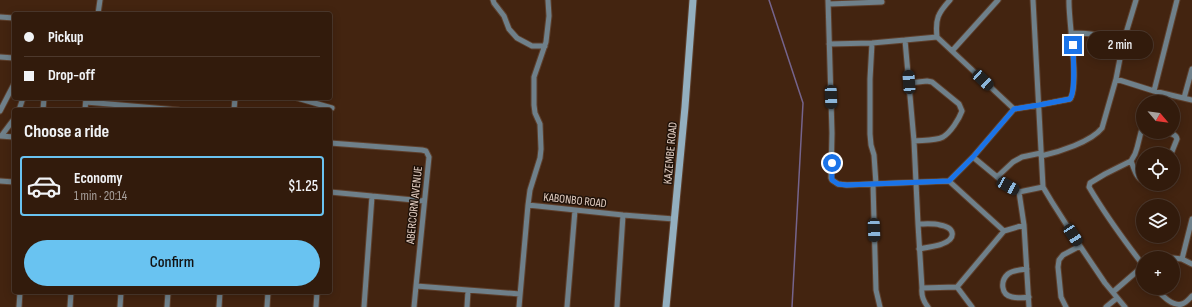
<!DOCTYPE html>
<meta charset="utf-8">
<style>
:root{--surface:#321b0c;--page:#3d281a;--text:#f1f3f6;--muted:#a8a19d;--line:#4d392d;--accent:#69c3f1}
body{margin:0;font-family:"Sofia Sans Condensed",sans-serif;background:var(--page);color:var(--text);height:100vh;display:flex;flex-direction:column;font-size:15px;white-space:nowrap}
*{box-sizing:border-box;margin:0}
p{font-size:13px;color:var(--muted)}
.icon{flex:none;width:22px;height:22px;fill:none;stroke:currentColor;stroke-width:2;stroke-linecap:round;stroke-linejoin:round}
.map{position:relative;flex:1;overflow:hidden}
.details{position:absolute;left:12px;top:108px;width:320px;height:186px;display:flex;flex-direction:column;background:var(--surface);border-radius:4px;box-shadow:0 2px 10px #0003,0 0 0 1px var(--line)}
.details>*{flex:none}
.hud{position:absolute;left:12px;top:12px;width:320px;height:88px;border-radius:4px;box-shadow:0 2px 10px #0003,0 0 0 1px var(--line);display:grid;align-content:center;height:88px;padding:0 12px;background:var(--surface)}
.needle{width:26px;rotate:119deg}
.controls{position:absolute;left:1136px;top:95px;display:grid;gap:8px}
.controls a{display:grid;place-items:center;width:44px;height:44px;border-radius:50%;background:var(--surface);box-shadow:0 2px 10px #0003,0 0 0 1px var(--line);font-size:20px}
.end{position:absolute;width:18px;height:18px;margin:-9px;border:5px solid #1a73e8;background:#fff;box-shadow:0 0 0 2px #fff}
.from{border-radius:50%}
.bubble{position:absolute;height:28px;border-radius:14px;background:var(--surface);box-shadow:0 2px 10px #0003,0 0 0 1px var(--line);font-size:13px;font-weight:600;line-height:28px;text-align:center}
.car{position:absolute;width:12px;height:24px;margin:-12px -6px;border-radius:5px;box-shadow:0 0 3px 1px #0007;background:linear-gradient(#222 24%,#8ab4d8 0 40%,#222 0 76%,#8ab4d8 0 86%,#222 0)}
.hud b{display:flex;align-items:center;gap:14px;height:38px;font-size:15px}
.hud b+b{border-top:1px solid var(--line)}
.hud i{width:10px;height:10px;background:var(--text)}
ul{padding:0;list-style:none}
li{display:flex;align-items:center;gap:12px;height:60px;margin:0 8px 6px;padding:0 4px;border:2px solid transparent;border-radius:4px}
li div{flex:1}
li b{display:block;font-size:15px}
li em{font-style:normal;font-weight:600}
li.selected{border-color:var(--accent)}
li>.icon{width:36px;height:36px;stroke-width:1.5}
h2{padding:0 12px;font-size:18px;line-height:48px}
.button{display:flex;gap:8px;margin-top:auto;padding:8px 12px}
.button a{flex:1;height:46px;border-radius:24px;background:var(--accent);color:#111;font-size:16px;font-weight:600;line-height:46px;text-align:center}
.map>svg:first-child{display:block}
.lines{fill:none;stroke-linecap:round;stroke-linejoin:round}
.stream{stroke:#75648c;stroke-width:1.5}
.street-casing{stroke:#5d3f2c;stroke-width:7}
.secondary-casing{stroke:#5d3f2c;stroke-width:9}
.street{stroke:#6f808a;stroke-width:5}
.secondary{stroke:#93afbf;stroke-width:7}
.route{stroke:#1a73e8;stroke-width:5}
.labels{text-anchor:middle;stroke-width:3;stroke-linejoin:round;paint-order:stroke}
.street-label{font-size:12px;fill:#e3cec2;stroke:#201209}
</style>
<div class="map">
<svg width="1192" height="307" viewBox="0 0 1192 307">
<rect width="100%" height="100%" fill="#432410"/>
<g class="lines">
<path class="stream" d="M769,0L803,103L792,307"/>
<defs>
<path id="street" d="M493,0L494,3L504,16L509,29L517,38L532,46H545
M828,0L832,133L831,178L832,180L838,184L847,185L949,181L973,157L1014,109L1039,105L1070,99C1080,86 1068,19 1069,0
M1033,0L1043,187L1052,202L1080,246L1105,283L1125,307
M829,4L882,2
M98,14L100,0
M0,17L14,18
M1071,33C1092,33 1104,35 1123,43
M937,37L1014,109
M872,43L870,79V134L871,145L874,155L876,184
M829,44L872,43L905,40
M952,51L998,0
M0,57L14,58
M1116,79L1154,91L1192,100
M909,83L927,81L932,82L959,104L962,111C959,119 951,132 943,137C935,141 923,140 914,141
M1154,91L1177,0
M297,98L332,108
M1184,98L1192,69
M86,102L178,110
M19,110L23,98
M43,110L44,98
M85,110L86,98
M234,110L235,98
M0,111L14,84
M1143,129L1141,132L1137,148L1135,154L1131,161L1105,174L1090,183L1089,187C1106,216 1123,239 1143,265
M1163,132C1168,133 1176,133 1177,139L1171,154
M2,135L14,119
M0,136L14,137
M330,143L422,150L426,151L429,157L416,286
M1041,156C1059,152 1091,142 1102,128L1116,79L1123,43L1136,0
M973,157L1008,186L1019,192
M1131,161C1134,168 1136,178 1143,181
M997,177L1013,162L1022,157L1041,153
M0,181L14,182
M949,181L1004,231
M873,184L876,290L880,307
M330,192L424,201
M528,205L530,190L540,158L541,149L540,124L535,113L534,105V77L546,42L549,16L548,0
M918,224C925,224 933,223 940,225C956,228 956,239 942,244C935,247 926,247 919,249
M1157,258L1165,257L1172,258
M1173,258L1182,259L1192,264
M1182,259L1192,219
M1027,269C1021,270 1013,270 1008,274C1000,281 1001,295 1012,297C1017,298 1024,298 1029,297
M957,287L972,307
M922,288L957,287L1004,231L1024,225
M1155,288C1161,294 1172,307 1182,304C1186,303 1189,299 1192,296
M1113,292L1143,266
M19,307L20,292
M70,307L71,292
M120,307L121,292
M167,307L168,292
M219,307L220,292
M267,307L268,292
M316,307L317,292
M364,307L372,196
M414,307L416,286L520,294
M467,307L468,291
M519,307L528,205L623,215L674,219
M567,307L575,210
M617,307L623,215
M928,307C923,301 921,296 922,288L918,224L914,141L905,40L937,37C935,19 938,13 950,0
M1029,307L1024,225L1019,192L1043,187
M1066,307L1061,297L1058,267L1059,260L1063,255L1080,246
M1106,307L1117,298"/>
<path id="secondary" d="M666,307L685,107L693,0"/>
</defs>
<use href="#street" class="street-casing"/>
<use href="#secondary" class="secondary-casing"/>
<use href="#street" class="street"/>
<use href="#secondary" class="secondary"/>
</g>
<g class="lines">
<path class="route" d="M832,163V180L838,184L846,185L949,181L973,157L1014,109L1039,105L1070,99C1076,91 1073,56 1073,45"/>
</g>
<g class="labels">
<g class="street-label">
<text transform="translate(670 153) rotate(-85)" y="4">KAZEMBE ROAD</text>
<text transform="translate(575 200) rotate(6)" y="4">KABONBO ROAD</text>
<text transform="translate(414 205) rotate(-84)" y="4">ABERCORN AVENUE</text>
</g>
</g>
</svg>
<div class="controls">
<a><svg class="needle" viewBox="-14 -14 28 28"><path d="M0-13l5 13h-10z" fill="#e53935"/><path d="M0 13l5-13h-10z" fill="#a8a19d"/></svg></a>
<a><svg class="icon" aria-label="locate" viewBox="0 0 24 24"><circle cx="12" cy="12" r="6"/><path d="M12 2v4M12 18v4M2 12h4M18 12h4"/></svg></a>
<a><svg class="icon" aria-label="layers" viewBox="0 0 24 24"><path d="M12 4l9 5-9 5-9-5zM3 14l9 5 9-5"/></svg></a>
<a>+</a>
</div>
<i class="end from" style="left:832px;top:163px"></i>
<i class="end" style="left:1073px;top:45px"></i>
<div class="bubble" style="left:1087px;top:31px;width:66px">2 min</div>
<i class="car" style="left:983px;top:80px;rotate:133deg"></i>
<i class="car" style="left:909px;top:82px;rotate:356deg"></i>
<i class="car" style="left:831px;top:97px;rotate:178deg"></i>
<i class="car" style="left:1008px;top:186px;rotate:119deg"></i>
<i class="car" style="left:874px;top:230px;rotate:178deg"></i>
<i class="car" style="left:1073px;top:235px;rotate:147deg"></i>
<div class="hud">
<b><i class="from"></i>Pickup</b>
<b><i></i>Drop-off</b>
</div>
<section class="details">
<h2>Choose a ride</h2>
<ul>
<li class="selected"><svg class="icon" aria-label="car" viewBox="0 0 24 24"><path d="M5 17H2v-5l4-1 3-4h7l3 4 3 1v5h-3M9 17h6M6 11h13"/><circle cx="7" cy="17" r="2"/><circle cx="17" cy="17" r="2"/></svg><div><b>Economy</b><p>1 min · 20:14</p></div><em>$1.25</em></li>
</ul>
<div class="button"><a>Confirm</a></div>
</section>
</div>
